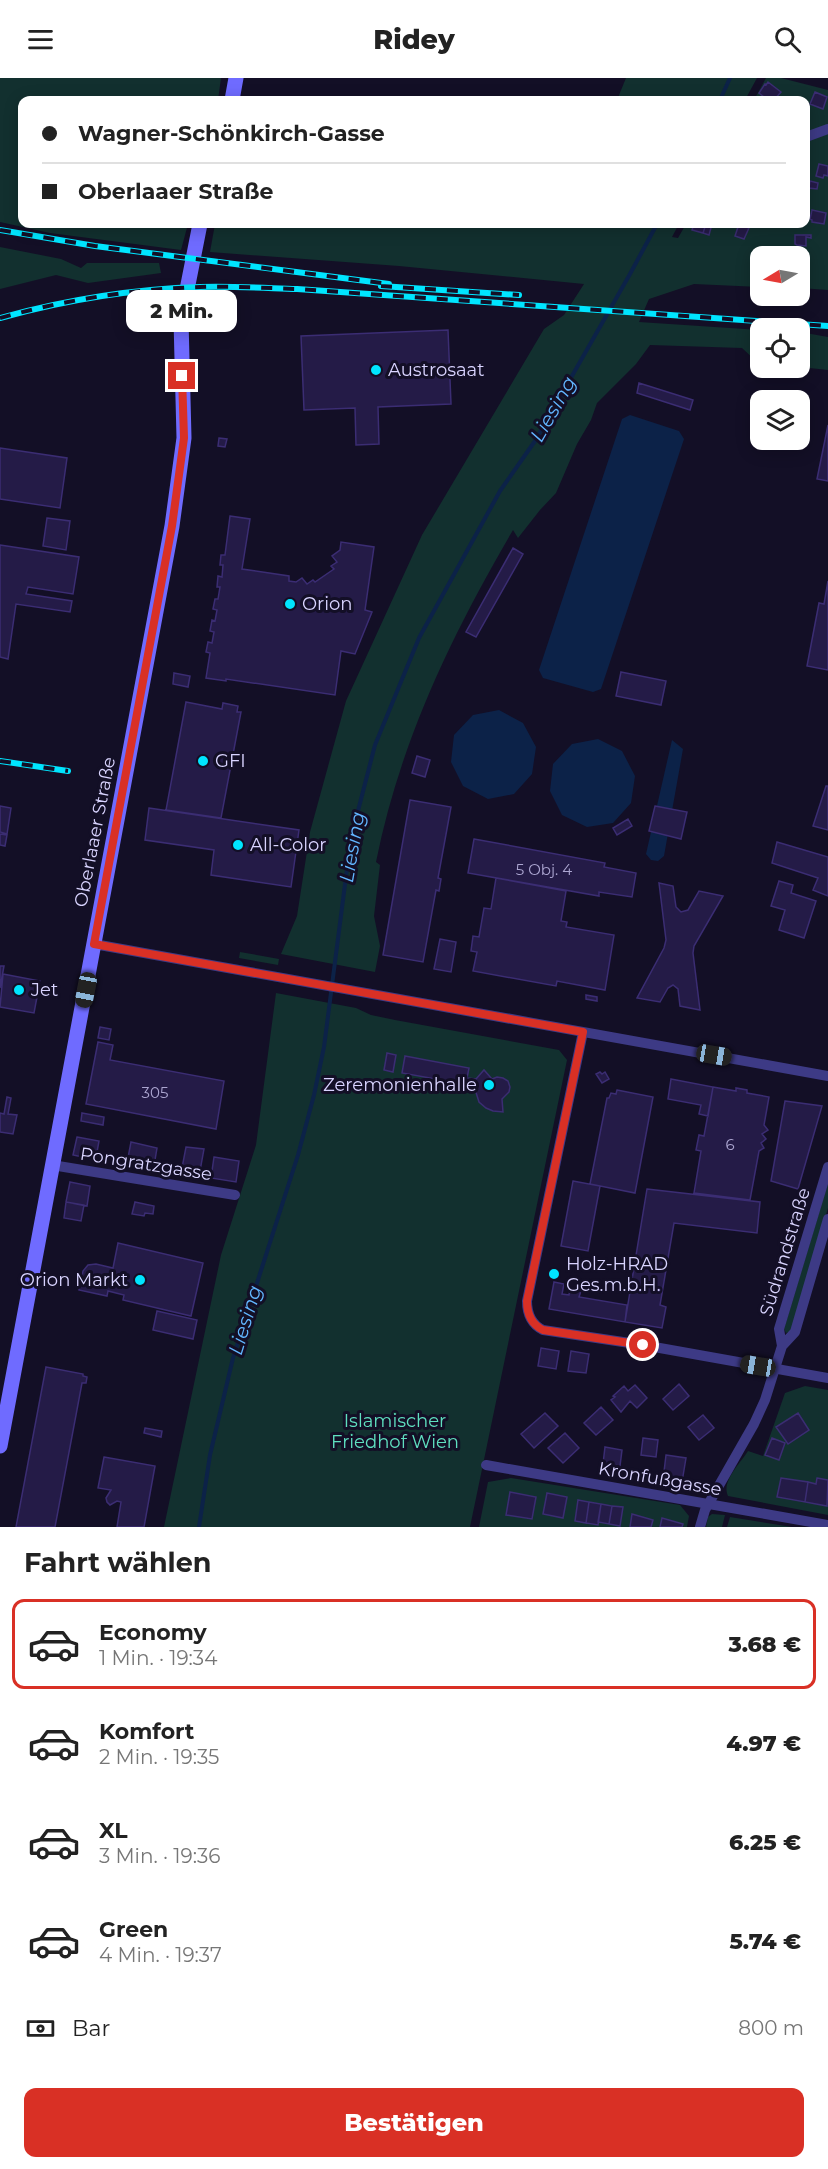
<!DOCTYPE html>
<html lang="de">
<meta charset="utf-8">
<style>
:root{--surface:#fff;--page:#f2f2f2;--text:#222;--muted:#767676;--line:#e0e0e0;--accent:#d93025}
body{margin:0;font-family:Montserrat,sans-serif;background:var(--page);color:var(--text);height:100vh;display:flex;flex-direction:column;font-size:22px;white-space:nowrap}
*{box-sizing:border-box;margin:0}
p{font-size:20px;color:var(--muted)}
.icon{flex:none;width:33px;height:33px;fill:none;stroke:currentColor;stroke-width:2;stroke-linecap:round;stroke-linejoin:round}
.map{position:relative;height:1449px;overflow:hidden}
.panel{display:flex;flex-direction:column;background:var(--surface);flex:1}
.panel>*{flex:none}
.hud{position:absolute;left:18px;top:18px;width:792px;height:132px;border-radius:12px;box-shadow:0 3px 15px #0003;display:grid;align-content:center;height:132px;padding:0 24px;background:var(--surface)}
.needle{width:39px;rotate:260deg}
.fabs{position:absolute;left:750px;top:168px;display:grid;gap:12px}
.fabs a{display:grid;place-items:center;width:60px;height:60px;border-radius:12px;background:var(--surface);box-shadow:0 3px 15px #0003;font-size:30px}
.end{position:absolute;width:27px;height:27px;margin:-14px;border:8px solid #d93025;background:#fff;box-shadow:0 0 0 3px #fff}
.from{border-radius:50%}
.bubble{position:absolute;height:42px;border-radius:12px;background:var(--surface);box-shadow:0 3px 15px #0003;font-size:20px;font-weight:800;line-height:42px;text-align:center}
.car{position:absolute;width:18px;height:36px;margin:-18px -9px;border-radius:8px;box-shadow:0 0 4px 2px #0007;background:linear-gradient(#222 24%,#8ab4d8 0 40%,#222 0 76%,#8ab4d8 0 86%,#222 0)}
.hud b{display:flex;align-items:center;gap:21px;height:57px;font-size:22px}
.hud b+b{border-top:2px solid var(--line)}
.hud i{width:15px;height:15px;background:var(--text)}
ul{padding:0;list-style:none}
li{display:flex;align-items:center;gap:18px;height:90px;margin:0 12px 9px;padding:0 12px;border:3px solid transparent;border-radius:12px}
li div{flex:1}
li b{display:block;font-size:22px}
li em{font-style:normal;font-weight:800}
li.on{border-color:var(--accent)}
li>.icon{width:54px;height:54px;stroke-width:1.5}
h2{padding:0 24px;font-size:27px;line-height:72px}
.pay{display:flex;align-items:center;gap:15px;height:66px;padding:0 24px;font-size:22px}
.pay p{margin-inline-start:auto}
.button{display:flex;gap:12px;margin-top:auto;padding:12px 24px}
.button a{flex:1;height:69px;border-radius:12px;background:var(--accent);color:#fff;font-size:24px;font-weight:800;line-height:69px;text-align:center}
header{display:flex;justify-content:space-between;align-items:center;height:78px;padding:0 24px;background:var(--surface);font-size:27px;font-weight:800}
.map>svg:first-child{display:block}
.green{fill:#12302f}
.water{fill:#0c2248}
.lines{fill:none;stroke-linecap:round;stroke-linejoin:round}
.stream{stroke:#0c2248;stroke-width:4}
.building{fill:#241b47;stroke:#3b2d73;stroke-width:1.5}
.street{stroke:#3d3a85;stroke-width:10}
.secondary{stroke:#6f6bff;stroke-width:15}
.rail-casing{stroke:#00e5ff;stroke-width:6}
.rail{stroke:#130f26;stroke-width:4;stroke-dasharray:11;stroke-linecap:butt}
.route{stroke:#d93025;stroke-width:8}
.poi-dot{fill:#00e5ff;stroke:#130f26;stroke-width:2}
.labels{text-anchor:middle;stroke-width:6;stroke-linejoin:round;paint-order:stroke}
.number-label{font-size:15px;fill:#aca6d1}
.poi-label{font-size:18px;fill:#d9d4ff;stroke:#130f26;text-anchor:start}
.street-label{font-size:18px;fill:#d9d4ff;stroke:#130f26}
.park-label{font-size:18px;fill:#5fe0c0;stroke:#130f26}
.water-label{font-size:20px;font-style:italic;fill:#62b6ff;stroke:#130f26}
</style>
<header><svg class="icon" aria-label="menu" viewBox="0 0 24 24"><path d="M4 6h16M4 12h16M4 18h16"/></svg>Ridey<svg class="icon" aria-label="search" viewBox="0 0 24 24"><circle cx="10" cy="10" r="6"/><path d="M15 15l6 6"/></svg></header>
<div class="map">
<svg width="828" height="1449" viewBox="0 0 828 1449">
<rect width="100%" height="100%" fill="#130f26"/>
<path class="green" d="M0,0H221L218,22H22V146H188L181,172L50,155L0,144Z
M626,0H757L745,22H617Z
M766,0H781L828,12V212L800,210V178H760V209L694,206L649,221L639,244L760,252V284H757L742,270L650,267L636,286L597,325L591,342L577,366L556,415L540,432L518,460L513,452C451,558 400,664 376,784L380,787L374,838L380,868L375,894L281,876L297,838L310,754L346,623L422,457L544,251L564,237L584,206L399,188L210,174L215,146H679L672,159L678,160L686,146H806V22H754Z
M0,169L61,181L81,190L87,185H159L161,195L88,205L56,197L0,211Z
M800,254L828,259V292L800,289Z
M240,874L279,881L278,887L239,880Z
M276,915L356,930L371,937L395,942L559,972L567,982L470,1449H164L221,1177L256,1067Z
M828,1105V1130L791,1253L786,1255L784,1251Z
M805,1308L828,1312V1437L728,1418C721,1403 740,1386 748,1373L763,1378L785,1315Z
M511,1400L680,1427L689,1438L687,1449H479L488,1404Z
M712,1436L725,1437L722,1449H706L708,1439Z
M730,1439L792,1449H727Z"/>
<path class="water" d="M630,337L679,353L684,361L601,611L593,614L543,600L539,592L622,341Z
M499,632L523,645L536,669L532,696L514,716L488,721L463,708L451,684L454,657L473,637Z
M598,661L622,673L635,698L631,725L613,745L587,749L562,737L550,713L553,686L572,666Z
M672,662L683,671L664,778L658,783L651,782L646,776Z"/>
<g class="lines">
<path class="stream" d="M720,22L730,0
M199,1449L210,1377L233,1280L298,1077L314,1017L324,969L351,760L375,667L419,560L500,413L535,363L630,196L657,146"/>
</g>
<path class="building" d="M768,4L781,14L774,22H768L759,15L765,6L766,7Z
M815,14L827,19L823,31L810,26Z
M819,86L828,88V98L824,97L823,100L816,98Z
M810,103L818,105L817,111L809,110Z
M812,132L826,135L824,146L812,144V142L810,141Z
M694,146H706L703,155L692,152Z
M706,146H712L709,157L703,155Z
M739,146L749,150L744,161L735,158Z
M795,157H811V160L806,159V168L797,167L795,166Z
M448,252L451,326L378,329L379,366L356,367L355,330L304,332L301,258Z
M639,305L693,322L690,332L637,315Z
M828,347V403L817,401Z
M219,360L227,361L225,369L218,368Z
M0,370L67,380L60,430L0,421Z
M230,438L250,441L242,491L289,498V503L296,504L302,500L307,506L313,502L315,504L334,491L331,488L337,484L332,478L340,472L341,464L374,469L365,532L372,534L355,576L341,573L335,617L226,601V603L206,600L210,575L206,574L208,564L212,565L214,554L210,553L212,542L215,543L217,532L213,531L215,521H218L220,509H217L218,498L222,499L223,487H220L221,477H225Z
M47,440L70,443L66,472L43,468Z
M0,467L79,479L73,516L28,509L26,516L72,523L70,534L16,526L8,581L0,579Z
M513,470L523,476L476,559L466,554Z
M828,503V592L807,588L819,525L824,526Z
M621,594L666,603L661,627L616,618Z
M174,595L190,598L188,609L173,606Z
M186,624L222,631L223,625L238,628L237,634H241L221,740L166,732Z
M417,678L430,682L425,699L412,695Z
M826,708H828V752L813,748Z
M410,722L451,729L438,800L441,801L439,813L436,812L423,884L383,877Z
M0,728L11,730L7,756L0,754Z
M655,728L687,734L681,761L649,753Z
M149,730L299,752L291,809L211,797L214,772L145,762Z
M628,741L632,748L617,757L613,750Z
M0,756L7,757L5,768L0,767Z
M474,761L605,785L604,789L636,795L632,819L599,814V818L468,795Z
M777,764L828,779V818L813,812L818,800L772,785Z
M496,800L566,813L561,843L567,844L566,849L614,857L605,912L557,903L556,908L473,893L477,874L471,873L473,858L479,859L484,830L491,831Z
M779,803L793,807L791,815L816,823L804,860L779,852L785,832L771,828Z
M659,805L673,808L676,829L681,834L688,832L699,813L723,818L694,868L693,875L700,932L680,928L678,911L673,907L668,910L660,924L637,920L664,870L666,862Z
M440,861L456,864L451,894L434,891Z
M0,888H4L0,910Z
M3,896L40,903L34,935L0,929Z
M586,917L597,919V923L586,921Z
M100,949L111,951L109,962L98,960Z
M98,964L113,967L110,982L224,1003L216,1051L86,1026Z
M387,975L396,977L393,994L384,992Z
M405,978L469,990L467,1000L476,1001L484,992L492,1001L497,999L503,1000L508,1003L510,1009L509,1014L502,1021L503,1034L493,1033L486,1030L479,1024L474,1008L402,995Z
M600,994L602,996L605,994L609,1001L602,1005L596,996Z
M671,1001L713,1009L708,1038L699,1036L701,1027L668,1021Z
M713,1009L736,1013V1010L747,1012V1015L769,1019L764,1047L768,1052L762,1056L766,1061L761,1065L764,1070L759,1073L750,1122L694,1115L701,1073L696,1072L699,1057L704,1058Z
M617,1012L653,1019L635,1115L590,1106L607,1020H609L611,1015L616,1016Z
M7,1019L11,1020L8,1036L17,1037L13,1056L0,1054V1035L4,1036Z
M785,1023L822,1028L798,1111L771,1103Z
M82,1035L104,1039L103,1047L81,1043Z
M77,1059L99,1063L97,1074L93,1073L92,1081L73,1077Z
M131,1064L157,1070L155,1082L149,1081L147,1090L127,1085Z
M186,1069L204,1071L200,1093L182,1090Z
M214,1079L239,1083L236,1104L211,1100Z
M573,1103L600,1108L588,1173L561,1168Z
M70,1104L90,1108L87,1128L66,1124Z
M647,1111L760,1124L757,1155L674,1145L660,1227L666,1229L662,1250L625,1244Z
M66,1124L84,1127L81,1143L64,1140Z
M135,1124L154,1128L153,1136L145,1135L144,1138L132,1136Z
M118,1165L203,1185L191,1238L123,1222L124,1217L108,1213L107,1218L79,1212L83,1193L88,1187L96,1186L113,1190Z
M554,1204L564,1206L562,1216L569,1217L570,1211L581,1213L579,1219L627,1227L625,1244L549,1231Z
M157,1233L197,1242L193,1261L153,1252Z
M541,1270L559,1273L556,1291L538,1288Z
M571,1273L589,1276L586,1295L568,1293Z
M46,1289L83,1296V1298L87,1299L86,1305H82L55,1449H16Z
M679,1306L689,1318L673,1332L663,1321Z
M635,1307L647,1320L637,1330L630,1323L621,1334L611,1322L615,1319L613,1318L624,1308L628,1313Z
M601,1329L613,1342L596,1357L584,1345Z
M545,1335L558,1348L534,1370L521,1356Z
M798,1335L809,1352L788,1366L776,1349Z
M703,1337L714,1350L699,1362L688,1349Z
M145,1350L162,1353L161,1359L144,1355Z
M565,1355L579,1370L563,1385L548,1370Z
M643,1360L658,1362L656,1379L641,1377Z
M772,1360L785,1365L779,1382L765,1377Z
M605,1369L622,1372L620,1388L603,1386Z
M666,1377L686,1380L682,1404L663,1402Z
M104,1379L155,1388L144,1449H117L121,1424L117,1423L110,1427L107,1424L106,1420L111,1412L98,1410Z
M781,1400L808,1404L805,1424L777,1419Z
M817,1400L828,1402L827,1428L805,1424L808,1404L816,1406Z
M510,1414L536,1419L532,1441L506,1437Z
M547,1415L567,1419L563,1440L543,1436Z
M578,1422L589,1424L586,1445L575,1443Z
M589,1424L601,1426L598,1447L586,1445Z
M601,1426L612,1428L609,1446L598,1444Z
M612,1428L623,1429L620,1448L609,1446Z
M632,1436L653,1442L651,1449H630Z
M662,1440L683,1446L682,1449H660Z"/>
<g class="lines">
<path class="street" d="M806,59L828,51
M94,866L828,998
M583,954L527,1223C527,1236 531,1246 543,1252L643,1267L828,1300
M52,1087L235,1117
M782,1268L795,1254L828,1141
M486,1387L828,1447
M700,1449L705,1432L754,1346L765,1322L782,1268L779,1251L828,1089"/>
<path class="secondary" d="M232,22L236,0
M0,1368L172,448L184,360L181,242L200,146"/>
<defs>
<path id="rail" d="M0,152L95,168L389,206
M381,208L519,217
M0,240C65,222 132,211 200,209C232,208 265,210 297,211L828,248
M0,683L68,693"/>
</defs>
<use href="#rail" class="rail-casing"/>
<use href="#rail" class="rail"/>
</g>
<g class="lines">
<path class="route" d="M182,298L184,360L172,448L94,866L583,954L527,1223C527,1236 531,1246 543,1252L643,1267"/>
</g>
<g class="poi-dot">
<circle cx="376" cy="292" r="6"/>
<circle cx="290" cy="526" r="6"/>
<circle cx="203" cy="683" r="6"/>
<circle cx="238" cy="767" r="6"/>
<circle cx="19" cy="912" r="6"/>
<circle cx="489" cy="1007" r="6"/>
<circle cx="554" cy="1196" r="6"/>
<circle cx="140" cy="1202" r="6"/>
</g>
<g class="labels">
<g class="number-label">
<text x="544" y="797">5 Obj. 4</text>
<text x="155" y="1020">305</text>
<text x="730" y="1072">6</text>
</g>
<g class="poi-label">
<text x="388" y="298">Austrosaat</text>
<text x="302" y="532">Orion</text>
<text x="215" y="689">GFI</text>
<text x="250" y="773">All-Color</text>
<text x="31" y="918">Jet</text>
<text x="477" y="1013" text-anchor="end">Zeremonienhalle</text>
<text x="566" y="1192">Holz-HRAD<tspan x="566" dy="21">Ges.m.b.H.</tspan></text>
<text x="128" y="1208" text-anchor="end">Orion Markt</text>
</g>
<g class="street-label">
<text transform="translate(95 754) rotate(-79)" y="6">Oberlaaer Straße</text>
<text transform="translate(146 1086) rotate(9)" y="6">Pongratzgasse</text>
<text transform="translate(785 1174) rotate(-73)" y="6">Südrandstraße</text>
<text transform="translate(660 1401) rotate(10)" y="6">Kronfußgasse</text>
</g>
<g class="park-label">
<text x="395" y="1349">Islamischer<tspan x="395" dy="21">Friedhof Wien</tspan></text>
</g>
<g class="water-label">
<text transform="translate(553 331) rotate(-60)" y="7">Liesing</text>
<text transform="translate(352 769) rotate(-80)" y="7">Liesing</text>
<text transform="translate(245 1242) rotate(-73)" y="7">Liesing</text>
</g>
</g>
</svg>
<div class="fabs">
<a><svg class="needle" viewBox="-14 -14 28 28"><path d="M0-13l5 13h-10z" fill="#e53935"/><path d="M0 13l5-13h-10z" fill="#767676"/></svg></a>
<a><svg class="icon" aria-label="locate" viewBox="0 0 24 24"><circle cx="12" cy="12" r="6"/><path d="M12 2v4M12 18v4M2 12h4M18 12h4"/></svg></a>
<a><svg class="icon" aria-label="layers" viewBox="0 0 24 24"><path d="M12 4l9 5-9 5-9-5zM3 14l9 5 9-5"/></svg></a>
</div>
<i class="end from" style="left:643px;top:1267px"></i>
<i class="end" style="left:182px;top:298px"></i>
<div class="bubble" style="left:126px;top:212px;width:111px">2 Min.</div>
<i class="car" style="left:86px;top:912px;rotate:191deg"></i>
<i class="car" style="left:714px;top:977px;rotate:100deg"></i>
<i class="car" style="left:758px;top:1288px;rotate:280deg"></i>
<div class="hud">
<b><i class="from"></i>Wagner-Schönkirch-Gasse</b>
<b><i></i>Oberlaaer Straße</b>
</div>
</div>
<section class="panel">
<h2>Fahrt wählen</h2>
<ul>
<li class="on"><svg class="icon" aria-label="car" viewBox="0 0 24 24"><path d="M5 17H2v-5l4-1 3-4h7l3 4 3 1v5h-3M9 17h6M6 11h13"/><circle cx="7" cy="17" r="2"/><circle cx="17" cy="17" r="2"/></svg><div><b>Economy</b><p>1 Min. · 19:34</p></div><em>3.68 €</em></li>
<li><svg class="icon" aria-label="car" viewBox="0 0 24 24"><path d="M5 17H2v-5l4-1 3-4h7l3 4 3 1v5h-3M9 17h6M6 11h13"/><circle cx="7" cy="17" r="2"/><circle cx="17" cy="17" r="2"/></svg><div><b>Komfort</b><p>2 Min. · 19:35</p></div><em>4.97 €</em></li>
<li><svg class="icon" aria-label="car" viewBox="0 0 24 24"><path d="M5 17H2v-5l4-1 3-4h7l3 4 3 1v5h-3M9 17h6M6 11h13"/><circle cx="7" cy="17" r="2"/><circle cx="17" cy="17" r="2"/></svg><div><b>XL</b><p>3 Min. · 19:36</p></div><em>6.25 €</em></li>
<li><svg class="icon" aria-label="car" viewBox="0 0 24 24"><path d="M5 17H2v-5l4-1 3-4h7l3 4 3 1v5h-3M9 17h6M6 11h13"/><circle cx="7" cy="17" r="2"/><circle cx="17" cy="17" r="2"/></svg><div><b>Green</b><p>4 Min. · 19:37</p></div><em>5.74 €</em></li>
</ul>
<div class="pay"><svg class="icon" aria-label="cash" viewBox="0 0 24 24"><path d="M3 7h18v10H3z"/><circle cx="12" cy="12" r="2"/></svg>Bar<p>800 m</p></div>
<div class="button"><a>Bestätigen</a></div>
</section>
